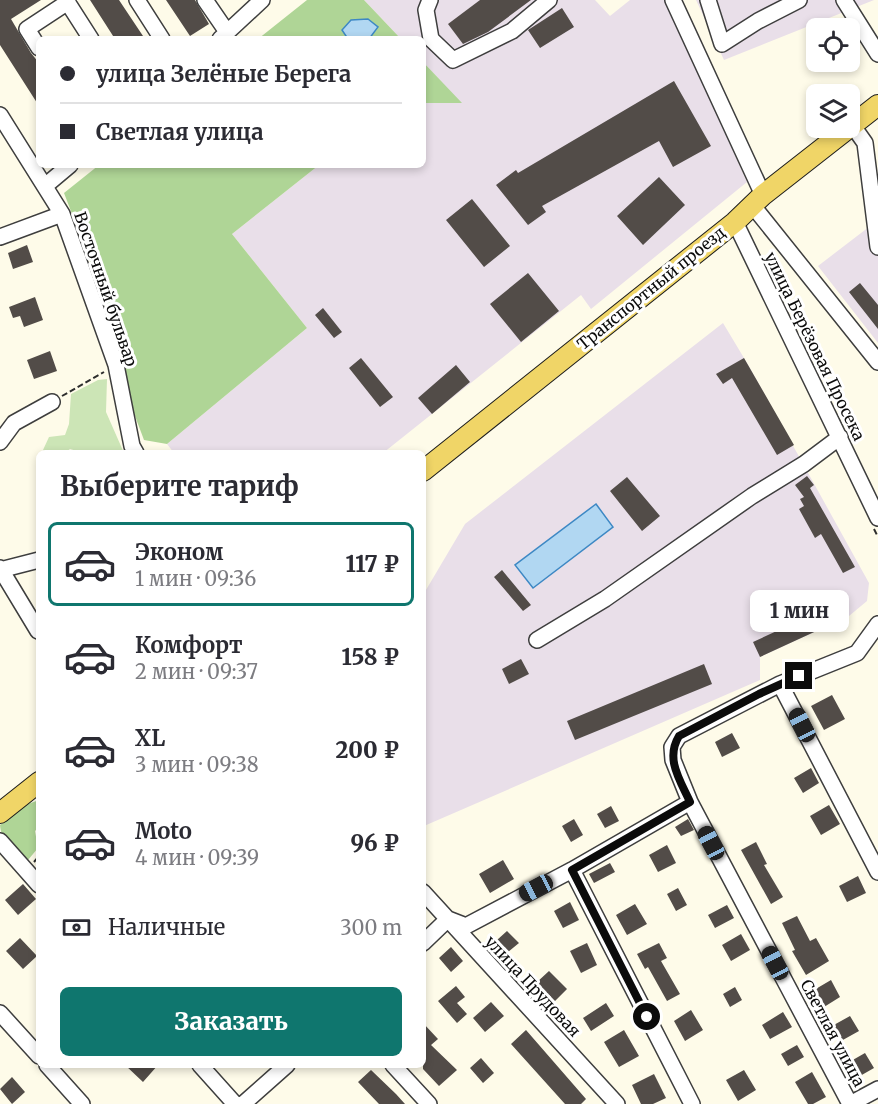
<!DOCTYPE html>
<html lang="ru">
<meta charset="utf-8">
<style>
:root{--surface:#fff;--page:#f7f7f7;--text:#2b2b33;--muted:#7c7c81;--line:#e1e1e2;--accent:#0f766e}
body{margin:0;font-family:Merriweather,serif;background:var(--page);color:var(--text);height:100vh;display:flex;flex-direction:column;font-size:22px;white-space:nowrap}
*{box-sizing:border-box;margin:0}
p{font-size:20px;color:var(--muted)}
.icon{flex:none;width:33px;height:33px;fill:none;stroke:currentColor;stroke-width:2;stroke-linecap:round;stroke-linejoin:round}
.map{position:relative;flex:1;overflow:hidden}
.details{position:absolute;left:36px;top:450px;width:390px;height:618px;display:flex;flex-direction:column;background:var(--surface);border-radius:9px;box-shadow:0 3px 9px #0003}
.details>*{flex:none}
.banner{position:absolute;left:36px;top:36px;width:390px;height:132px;border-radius:9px;box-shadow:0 3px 9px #0003;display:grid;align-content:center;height:132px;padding:0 24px;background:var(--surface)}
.fabs{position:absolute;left:806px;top:18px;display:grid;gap:12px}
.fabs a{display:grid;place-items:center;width:54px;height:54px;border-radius:9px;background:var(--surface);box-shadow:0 3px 9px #0003;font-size:30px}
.end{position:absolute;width:27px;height:27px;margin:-14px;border:8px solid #0b0b0b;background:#fff;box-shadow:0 0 0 3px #fff}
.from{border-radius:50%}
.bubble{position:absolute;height:42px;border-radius:9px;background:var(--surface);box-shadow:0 3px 9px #0003;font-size:20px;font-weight:800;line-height:42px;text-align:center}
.car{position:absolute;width:18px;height:36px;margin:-18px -9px;border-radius:8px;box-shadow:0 0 4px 2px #0007;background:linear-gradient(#222 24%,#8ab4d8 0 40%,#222 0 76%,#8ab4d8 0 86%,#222 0)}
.banner b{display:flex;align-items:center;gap:21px;height:57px;font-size:22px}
.banner b+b{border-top:2px solid var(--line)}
.banner i{width:15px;height:15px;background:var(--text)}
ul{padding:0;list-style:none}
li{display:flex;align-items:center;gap:18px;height:84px;margin:0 12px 9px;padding:0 12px;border:3px solid transparent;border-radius:9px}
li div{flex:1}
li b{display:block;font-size:22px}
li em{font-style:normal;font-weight:800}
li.on{border-color:var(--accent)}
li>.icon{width:54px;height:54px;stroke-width:1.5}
h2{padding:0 24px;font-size:27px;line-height:72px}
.pay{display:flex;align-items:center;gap:15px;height:66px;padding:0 24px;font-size:22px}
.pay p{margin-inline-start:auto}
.primary-button{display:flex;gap:12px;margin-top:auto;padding:12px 24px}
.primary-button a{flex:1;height:69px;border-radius:9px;background:var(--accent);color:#fff;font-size:24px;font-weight:800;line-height:69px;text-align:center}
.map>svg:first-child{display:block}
.industrial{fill:#e9dfe9}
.green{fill:#cce5b6}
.forest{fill:#afd596}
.water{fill:#b1d7f2;stroke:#3d88c4;stroke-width:1.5}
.building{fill:#524c48}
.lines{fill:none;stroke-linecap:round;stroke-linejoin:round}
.minor-casing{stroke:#3e3e3e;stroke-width:18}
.major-casing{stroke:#1c1c1c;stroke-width:22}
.path{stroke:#2d2d2d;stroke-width:2;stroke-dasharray:6 3;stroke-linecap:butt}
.minor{stroke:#fff;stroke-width:15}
.major{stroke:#f0d567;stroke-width:20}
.route{stroke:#0b0b0b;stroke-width:8}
.labels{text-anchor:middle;stroke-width:6;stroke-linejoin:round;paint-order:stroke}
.street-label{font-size:16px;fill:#0b0b0b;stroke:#fff}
</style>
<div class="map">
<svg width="878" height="1104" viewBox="0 0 878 1104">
<rect width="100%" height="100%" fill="#fefbe9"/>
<path class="industrial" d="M364,0H595L610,16L630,0H666L747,182L591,309L581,295L383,453H174L167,444L307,328L232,234L319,165H423V103H461L423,62V39H401Z
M696,0H874L724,60Z
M878,220V343L818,266Z
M723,323L750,368L869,583L867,601L849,616L760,657V680L424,826L423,595L465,524Z"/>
<path class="green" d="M107,379L106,412L124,453H78L77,451L70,449C64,455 50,455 43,450L49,437L65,435L69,424L71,394L98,380Z"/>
<path class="forest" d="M307,0H364L401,39H258Z
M423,62L462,103H423Z
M99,165H319L232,234L307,328L167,444L144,440L123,384L110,313L64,193Z
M39,800V827L35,831L38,848L28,860C15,853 1,842 0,825L25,805Z"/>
<path class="water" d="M368,19L378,27L369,39H348L342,30L351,20Z
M596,504L613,527L533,588L515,565Z"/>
<path class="building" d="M0,0H41L11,19L31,53L39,63V106L0,45Z
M90,0H119L145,39H115Z
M166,0H195L209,24L190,36Z
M480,0H531L488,32L463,44L448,24Z
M562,8L574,27L540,48L528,30Z
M674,81L711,146L673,167L659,141L542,206L546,212L528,225L496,185L516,170L518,173Z
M659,177L685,205L643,245L617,216Z
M472,199L510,246L484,267L446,220Z
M27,245L33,262L13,269L8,253Z
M528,273L559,311L521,342L490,304Z
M860,283L878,305V329L849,292Z
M35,297L43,320L24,327L20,316L13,318L9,307Z
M323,308L342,332L334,338L315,315Z
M50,351L57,371L34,379L27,360Z
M361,358L393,397L380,407L349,368Z
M744,358L794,445L777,455L732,378L723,384L716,374Z
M456,365L470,382L432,414L418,398Z
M807,476L814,485L810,488L855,567L843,573L821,534L815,538L799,509L804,506L800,499L804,497L795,485Z
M627,477L660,516L642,531L610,491Z
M502,570L531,605L523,611L494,577Z
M842,601L849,616L760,657L753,642Z
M521,659L529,674L509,684L502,669Z
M704,664L712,684L575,740L567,721Z
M832,695L845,719L824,730L811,706Z
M732,733L740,748L722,757L715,742Z
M811,768L819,783L803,793L794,778Z
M829,805L840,824L821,835L810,816Z
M611,806L619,821L605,828L597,814Z
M574,819L583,835L571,842L562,826Z
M688,819L694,830L681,836L675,827Z
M756,842L767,864L764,865L783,897L771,904L741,850Z
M667,845L676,863L658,872L649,855Z
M503,860L514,879L490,893L479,874Z
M610,863L615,872L594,883L589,874Z
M858,876L866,893L847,902L839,886Z
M23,884L36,899L18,915L5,900Z
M678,888L687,905L676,911L667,894Z
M570,902L579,920L563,928L554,911Z
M635,904L647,924L627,935L616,915Z
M727,905L734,918L715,928L708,915Z
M797,916L810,941L816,938L829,961L806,975L792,951L795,950L782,923Z
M507,931L519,943L508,952L497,940Z
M741,934L750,950L731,961L722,945Z
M20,938L37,956L23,969L6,951Z
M587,943L597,965L581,973L570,951Z
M659,943L667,958L661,961L680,994L667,1001L648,967L645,969L637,954Z
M451,947L463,961L451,972L439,958Z
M549,971L567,989L554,1002L536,983Z
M831,980L840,997L824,1007L814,990Z
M456,986L465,997L457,1003L467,1014L457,1023L438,1001Z
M735,987L742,1000L730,1007L723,994Z
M491,1002L504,1016L485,1032L473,1018Z
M606,1003L614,1016L591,1031L583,1018Z
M691,1010L703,1030L685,1041L674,1021Z
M783,1012L792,1027L770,1039L762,1025Z
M850,1016L859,1031L841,1041L832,1026Z
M423,1023L438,1039L431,1045L457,1070L439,1086L423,1069Z
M526,1030L586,1099L581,1104H565L511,1044Z
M624,1030L639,1056L619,1067L604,1042Z
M797,1045L804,1057L788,1066L781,1054Z
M865,1053L874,1068L860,1076L851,1061Z
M481,1058L494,1073L483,1083L470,1068Z
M125,1065H158L143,1082Z
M371,1070L396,1094L405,1104H379L358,1082Z
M744,1070L756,1090L738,1101L726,1080Z
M812,1072L826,1097L813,1104H808L795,1082Z
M654,1074L666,1098L653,1104H641L632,1085Z
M12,1077L25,1092L12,1104L0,1089Z"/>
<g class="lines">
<defs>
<path id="minor" d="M66,0L91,39
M137,0L162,39
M205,0L227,32
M430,0L426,10L431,39L453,60L512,31L549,0
M673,0L763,195
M708,0L722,44L758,21L799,0
M844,0L878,54
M220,39L262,0
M39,48L27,29L68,2
M0,115L62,214L116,365L132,446L136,453
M853,126L865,143L878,247
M45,186L70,165
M753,206L878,362
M735,222L878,518
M0,237L62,214
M0,442L14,423L52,402
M0,568L38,631
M0,570L39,560
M878,624L857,653L780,684L679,736L672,747L673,760L690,802L850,1104L878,1089
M537,640L605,599L752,496L804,464L840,437
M780,684L878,872
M0,841L39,885
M572,870L692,1104
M423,892L617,1104
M423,943L448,919L466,926L572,870L690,802
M0,1013L39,1056
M47,1065L82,1104
M200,1065L235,1104
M393,1065L429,1104
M243,1104L287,1065"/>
<path id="major" d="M423,471L735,222L763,195L878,105
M0,813L39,782"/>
</defs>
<use href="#minor" class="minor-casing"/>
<use href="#major" class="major-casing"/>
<path class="path" d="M62,396L104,372
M874,529L878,537
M34,862L39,856"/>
<use href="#minor" class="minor"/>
<use href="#major" class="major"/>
</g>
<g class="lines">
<path class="route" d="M647,1017L572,870L690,802C680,780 665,759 679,736L759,694L799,676"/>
</g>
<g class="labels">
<g class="street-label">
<text transform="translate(651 288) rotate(-39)" y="6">Транспортный проезд</text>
<text transform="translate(106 289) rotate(71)" y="6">Восточный бульвар</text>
<text transform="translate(815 346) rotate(64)" y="6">улица Берёзовая Просека</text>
<text transform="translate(533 986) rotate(47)" y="6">улица Прудовая</text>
<text transform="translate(833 1033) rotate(62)" y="6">Светлая улица</text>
</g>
</g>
</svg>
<div class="fabs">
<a><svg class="icon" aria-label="locate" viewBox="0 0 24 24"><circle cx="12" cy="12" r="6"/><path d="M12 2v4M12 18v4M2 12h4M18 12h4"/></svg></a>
<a><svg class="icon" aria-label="layers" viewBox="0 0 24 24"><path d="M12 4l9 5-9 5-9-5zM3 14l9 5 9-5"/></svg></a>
</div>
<i class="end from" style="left:647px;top:1017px"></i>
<i class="end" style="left:799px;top:676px"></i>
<div class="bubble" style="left:750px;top:590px;width:99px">1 мин</div>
<i class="car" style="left:802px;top:725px;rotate:333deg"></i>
<i class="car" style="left:711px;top:843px;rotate:332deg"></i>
<i class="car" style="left:536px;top:888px;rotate:242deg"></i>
<i class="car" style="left:775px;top:963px;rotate:332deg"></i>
<div class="banner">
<b><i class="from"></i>улица Зелёные Берега</b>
<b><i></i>Светлая улица</b>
</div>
<section class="details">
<h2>Выберите тариф</h2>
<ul>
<li class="on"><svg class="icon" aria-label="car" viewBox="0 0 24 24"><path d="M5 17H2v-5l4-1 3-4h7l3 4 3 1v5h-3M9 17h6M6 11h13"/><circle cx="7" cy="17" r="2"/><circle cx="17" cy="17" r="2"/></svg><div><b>Эконом</b><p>1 мин · 09:36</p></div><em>117 ₽</em></li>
<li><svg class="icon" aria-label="car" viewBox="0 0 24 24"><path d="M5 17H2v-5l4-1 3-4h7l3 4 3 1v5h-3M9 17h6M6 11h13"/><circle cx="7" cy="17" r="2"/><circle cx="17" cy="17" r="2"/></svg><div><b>Комфорт</b><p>2 мин · 09:37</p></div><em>158 ₽</em></li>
<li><svg class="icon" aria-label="car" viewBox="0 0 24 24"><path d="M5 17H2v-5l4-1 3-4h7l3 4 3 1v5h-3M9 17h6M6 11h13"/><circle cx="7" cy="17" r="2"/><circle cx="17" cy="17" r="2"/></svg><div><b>XL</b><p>3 мин · 09:38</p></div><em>200 ₽</em></li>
<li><svg class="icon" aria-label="car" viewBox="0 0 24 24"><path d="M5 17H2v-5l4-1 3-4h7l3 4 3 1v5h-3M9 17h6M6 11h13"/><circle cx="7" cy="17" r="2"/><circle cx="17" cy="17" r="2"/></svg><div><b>Moto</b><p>4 мин · 09:39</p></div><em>96 ₽</em></li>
</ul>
<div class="pay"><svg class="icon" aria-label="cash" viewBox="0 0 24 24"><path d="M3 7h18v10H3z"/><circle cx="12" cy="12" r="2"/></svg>Наличные<p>300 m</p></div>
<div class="primary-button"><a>Заказать</a></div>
</section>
</div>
